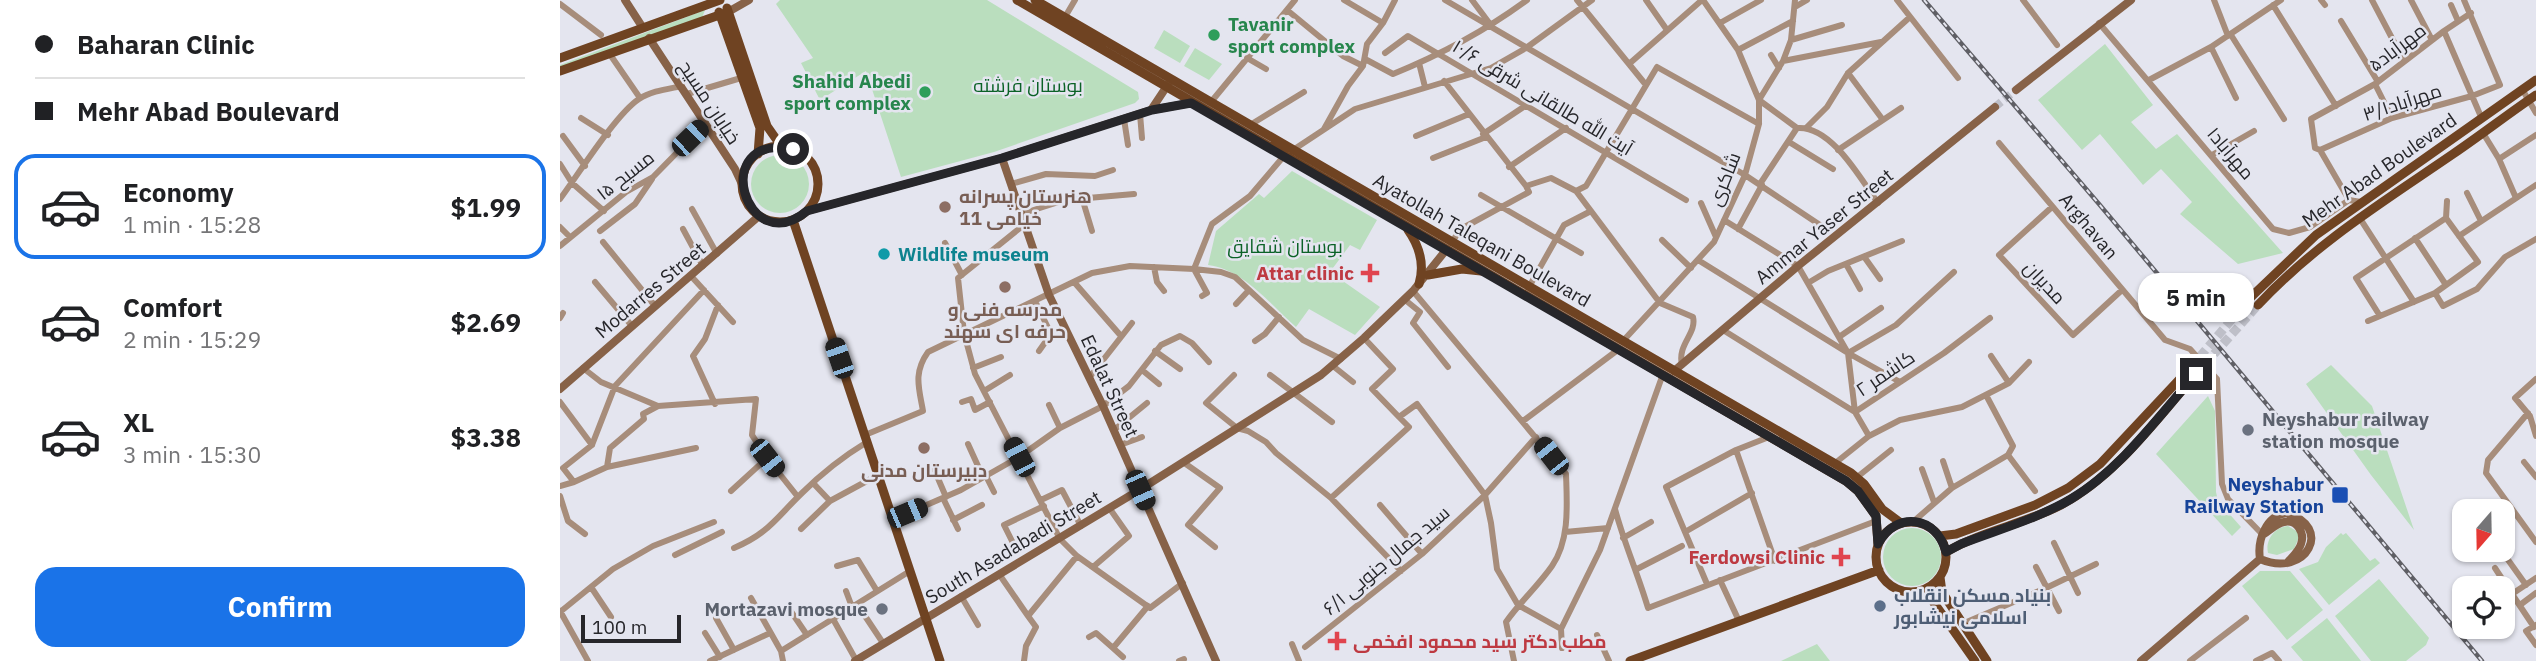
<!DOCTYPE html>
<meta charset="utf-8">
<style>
:root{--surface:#fff;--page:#f2f2f2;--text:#202124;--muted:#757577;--line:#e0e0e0;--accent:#1a73e8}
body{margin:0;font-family:"IBM Plex Sans",Cairo,sans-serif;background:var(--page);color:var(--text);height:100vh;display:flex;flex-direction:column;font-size:26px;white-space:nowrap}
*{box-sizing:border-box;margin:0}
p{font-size:23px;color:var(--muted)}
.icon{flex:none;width:38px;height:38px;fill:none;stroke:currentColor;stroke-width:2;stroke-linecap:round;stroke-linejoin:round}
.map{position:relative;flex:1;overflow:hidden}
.side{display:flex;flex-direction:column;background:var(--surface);width:560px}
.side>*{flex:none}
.hud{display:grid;align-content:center;height:154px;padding:0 35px;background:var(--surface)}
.needle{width:46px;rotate:200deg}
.buttons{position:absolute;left:1892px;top:499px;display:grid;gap:14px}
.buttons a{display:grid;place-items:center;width:63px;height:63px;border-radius:14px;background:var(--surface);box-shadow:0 2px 5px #0004;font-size:35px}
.scale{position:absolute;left:21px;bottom:18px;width:100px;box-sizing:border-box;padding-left:7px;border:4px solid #26262a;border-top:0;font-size:19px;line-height:24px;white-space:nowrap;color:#26262a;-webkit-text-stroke:5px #e4e5ef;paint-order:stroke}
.end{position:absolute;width:32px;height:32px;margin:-16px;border:9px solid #26262a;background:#fff;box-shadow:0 0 0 4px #fff}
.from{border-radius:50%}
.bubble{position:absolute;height:49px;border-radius:21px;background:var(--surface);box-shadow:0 2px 5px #0004;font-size:23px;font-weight:700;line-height:49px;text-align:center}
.car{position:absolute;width:21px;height:42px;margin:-21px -10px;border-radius:9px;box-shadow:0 0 5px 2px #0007;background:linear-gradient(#222 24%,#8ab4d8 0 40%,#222 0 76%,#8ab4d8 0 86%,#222 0)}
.hud b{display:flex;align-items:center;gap:24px;height:66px;font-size:26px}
.hud b+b{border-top:2px solid var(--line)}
.hud i{width:18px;height:18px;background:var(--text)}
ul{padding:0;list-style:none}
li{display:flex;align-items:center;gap:21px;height:105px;margin:0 14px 10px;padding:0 21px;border:4px solid transparent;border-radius:21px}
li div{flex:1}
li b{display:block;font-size:26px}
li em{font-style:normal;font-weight:700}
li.selected{border-color:var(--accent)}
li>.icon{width:63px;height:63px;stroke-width:1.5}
.button{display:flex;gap:14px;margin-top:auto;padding:14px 35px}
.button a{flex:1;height:80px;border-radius:21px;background:var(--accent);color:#fff;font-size:28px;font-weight:700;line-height:80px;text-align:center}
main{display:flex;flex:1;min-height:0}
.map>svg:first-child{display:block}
.green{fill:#badebe}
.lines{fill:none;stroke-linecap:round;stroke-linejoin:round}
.secondary-tunnel{stroke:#bebfc8;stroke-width:8;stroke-dasharray:8 4;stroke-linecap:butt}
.primary-tunnel{stroke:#bebfc8;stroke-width:9;stroke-dasharray:9 4.5;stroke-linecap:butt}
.street{stroke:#a78d7b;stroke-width:6}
.secondary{stroke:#876248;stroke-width:8}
.primary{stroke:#6f4322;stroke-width:9}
.rail-casing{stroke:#5f5f65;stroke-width:4.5}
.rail{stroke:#e4e5ef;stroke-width:2;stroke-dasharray:5;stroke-linecap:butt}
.route{stroke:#26262a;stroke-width:9}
.leisure-dot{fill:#2e9e5b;stroke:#e4e5ef;stroke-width:2.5}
.education-dot{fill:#8d6e63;stroke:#e4e5ef;stroke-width:2.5}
.culture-dot{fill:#0f9aa8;stroke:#e4e5ef;stroke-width:2.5}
.health-dot{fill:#e0444e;stroke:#e4e5ef;stroke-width:2.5}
.worship-dot{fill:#6b7280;stroke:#e4e5ef;stroke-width:2.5}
.transit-dot{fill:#1a4fb4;stroke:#e4e5ef;stroke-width:2.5}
.service-dot{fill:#5c6f8a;stroke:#e4e5ef;stroke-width:2.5}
.labels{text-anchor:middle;stroke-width:5;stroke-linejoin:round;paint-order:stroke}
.leisure-label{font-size:19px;font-weight:bold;fill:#27864d;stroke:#e4e5ef;text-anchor:start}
.street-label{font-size:19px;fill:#26262a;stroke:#e4e5ef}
.park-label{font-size:19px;fill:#0b6227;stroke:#e4e5ef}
.education-label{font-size:19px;font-weight:bold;fill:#785e54;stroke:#e4e5ef}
.culture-label{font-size:19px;font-weight:bold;fill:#0d838f;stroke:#e4e5ef;text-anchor:start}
.health-label{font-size:19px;font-weight:bold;fill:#be3a42;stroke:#e4e5ef;text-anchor:end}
.worship-label{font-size:19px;font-weight:bold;fill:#5b616d;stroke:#e4e5ef;text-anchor:start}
.transit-label{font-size:19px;font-weight:bold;fill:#164399;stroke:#e4e5ef;text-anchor:end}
.service-label{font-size:19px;font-weight:bold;fill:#4e5e75;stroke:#e4e5ef;text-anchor:start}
</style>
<main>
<section class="side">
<div class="hud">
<b><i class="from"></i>Baharan Clinic</b>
<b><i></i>Mehr Abad Boulevard</b>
</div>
<ul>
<li class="selected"><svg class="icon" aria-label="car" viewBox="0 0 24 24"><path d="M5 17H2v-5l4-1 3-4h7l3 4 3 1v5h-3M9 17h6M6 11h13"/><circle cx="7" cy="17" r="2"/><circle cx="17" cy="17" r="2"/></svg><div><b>Economy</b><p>1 min · 15:28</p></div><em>$1.99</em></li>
<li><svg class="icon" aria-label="car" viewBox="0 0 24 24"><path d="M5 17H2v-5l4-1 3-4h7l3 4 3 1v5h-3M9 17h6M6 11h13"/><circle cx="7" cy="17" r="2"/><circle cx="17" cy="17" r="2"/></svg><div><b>Comfort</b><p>2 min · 15:29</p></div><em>$2.69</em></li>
<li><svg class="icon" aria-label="car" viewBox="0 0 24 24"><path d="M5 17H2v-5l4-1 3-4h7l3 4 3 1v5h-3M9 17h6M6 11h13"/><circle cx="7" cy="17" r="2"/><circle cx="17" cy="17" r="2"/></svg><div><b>XL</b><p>3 min · 15:30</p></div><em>$3.38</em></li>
</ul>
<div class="button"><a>Confirm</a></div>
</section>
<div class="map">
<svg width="1976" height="661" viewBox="0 0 1976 661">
<rect width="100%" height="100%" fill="#e4e5ef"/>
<path class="green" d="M220,0H427L578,92L579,99L575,103L434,152L341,177L306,71L260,100L241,63L253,58L216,4Z
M145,10L142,18L0,67V65Z
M604,30L630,46L620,63L594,48Z
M1545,44L1593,105L1571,122L1596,149L1617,134L1723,253L1678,264L1620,214L1632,202L1601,169L1583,185L1540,134L1522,150L1478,100Z
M635,48L662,64L649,80L624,66Z
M191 184a29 29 0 1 1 58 0a29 29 0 1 1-58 0Z
M732,171L817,220L800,250L790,245L770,272L820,307L795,335L749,309L736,327C711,305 683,269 648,265L656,231L699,194L704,198Z
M1771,365L1812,406L1854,530L1811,475L1746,384Z
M1648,396L1655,411L1656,492L1658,501L1681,527L1672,536L1596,454Z
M1728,526L1738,532L1739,537L1734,549L1717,555L1708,553C1705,540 1715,527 1728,526Z
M1323 557a29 29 0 1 1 58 0a29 29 0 1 1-58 0Z
M1781,533L1783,535L1786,533L1810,561L1815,558L1820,563L1769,605L1739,569L1758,562L1766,547Z
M1700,571H1730L1763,610L1727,640L1682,586Z
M1819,579L1869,638L1866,645L1846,661H1811L1775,616Z
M1767,618L1801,661H1743L1731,647Z
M1257,644L1270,661H1221Z"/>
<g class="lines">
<path class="secondary-tunnel" d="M1435,107L1456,90"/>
<path class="primary-tunnel" d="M1631,367L1691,297
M1636,374L1698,305"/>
<path class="street" d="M784,0L823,23
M885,0L1185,175L1266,229
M912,0L930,24
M1017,0L1086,85
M1086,0L1107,30
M1143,0L1178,50L1199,100L1237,128C1271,125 1300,178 1318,203
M1337,0L1398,78
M1463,0L1497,45
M1654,0L1668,36
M1761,0L1765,5
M1812,0L1844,61
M1851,0L1872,40
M1904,0L1940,85L1912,96L1832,118L1760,150L1755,148L1751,119L1815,84L1884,31L1922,119
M0,4L41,35
M1713,5L1776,106
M1891,5L1898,21
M1235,7L1247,0
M727,10L783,56L803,66
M505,17L515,0
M1781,21L1818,82
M1160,23L1201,0
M1539,23L1713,229L1729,233L1750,227L1789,200L1801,202
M1884,31L1911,13
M1671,35L1724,119
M1231,40L1282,25
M1651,47L1676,98
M1178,50L1233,21
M49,53L80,98
M825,53L848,36L1126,200
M1211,55L1219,68
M687,58L706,69
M805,59L833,74C882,54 925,31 967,0
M1223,61L1321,42
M859,63L865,87
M1069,64L1142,0
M1288,73L1323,120
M1589,80L1651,47L1721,0
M884,81L966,186
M1815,84L1832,118
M1962,89L1976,113
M127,94L181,78
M651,102L735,0
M580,114L582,138
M21,118L48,135
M564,119L568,145
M690,125L744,92
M1247,127L1267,107L1288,73L1350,17
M764,129L788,86L803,66L807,44L823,23L835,0
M1923,133L1939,159L1956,198
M923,134L965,106
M3,136L25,166
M856,136L909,114
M1229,142L1273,169
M1439,143L1605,340L1630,349L1657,379L1662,484L1668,499L1703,535
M733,150L795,109L931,68L966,48L1032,0
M1278,150L1341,108
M1760,150L1789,200
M1652,155L1694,131
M873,158L926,137
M1939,159L1976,135
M0,164L12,183L44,211
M949,167L1006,128
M451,184L486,174L535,176L553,170
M1200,184L1237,128
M966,186L991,178L1016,191L1026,186L1097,67L1199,124
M1016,191L1100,303L1133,317C1137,334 1117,344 1122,365
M1907,193L1921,221
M921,195L1021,253
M522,198L532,231
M0,199C18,175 56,114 79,99C91,91 108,89 122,86
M1141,203L1156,237
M1492,207L1439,255L1513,335L1562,290
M132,209L157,254
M461,214L505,200L574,194
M1799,217L1854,302
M1886,218L1887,201
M1164,220L1238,266L1288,353L1295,412L1309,436
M465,224L398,278L404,333L415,374L500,539L517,556L590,608L623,583
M0,227L10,237
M123,229L143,266
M1178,229L1202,185
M40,231L75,204L92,179
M1899,236L1976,185
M1855,238L1886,285
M1102,240L1131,268
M43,242L95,306
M385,243L402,275
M891,243L901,229L969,192L966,186
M0,246L66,192L93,177L146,123
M1305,258L1320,279
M1138,260L1288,353L1340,382
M1286,264L1300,289
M594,267L597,282L604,291
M634,269L652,224L690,196L724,156
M634,269L647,293L642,296
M131,276L173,322
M35,282L72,326
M514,282L561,336
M1248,283L1268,271L1342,241
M969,287L1004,225L1031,211
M853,291L1006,474C1007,504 1010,540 992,566C978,586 960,602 946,622L954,661
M1875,293L1883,306L1917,289L1945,257L1976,239
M844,299L860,312L853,323L888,367
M475,301L491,334L508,335
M676,304L689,290
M1820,316L1796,278L1886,218
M0,318L3,313
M1808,321L1875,293L1918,262L1886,218
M1163,330L1295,412L1384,353L1430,318
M1279,337L1321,308
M804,338L833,369L812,389L839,417L857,404L925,495L931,523L937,569L958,605L1001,629
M695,341L705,334L719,317
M1063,341L1154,242L1185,175L1199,124V100L1223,61L1231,40L1235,0
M479,351L491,334
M595,351L620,369
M1288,353L1336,325L1394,272
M1431,356L1449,383
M773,366L793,382
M23,368L41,382L98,406
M413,368L441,357
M582,370L599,384
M674,375L646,403L677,428L688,431L706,442L716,453L771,498L841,571
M710,375L772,422
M529,378L572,323
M1976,379L1955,398L1970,416L1976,436
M424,391L450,375
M0,402L32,445
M402,402L411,399L415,410L430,402
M155,404L133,356L145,339L158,305
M489,405L500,428
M1968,413L1928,460L1926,473L1976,542
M963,421L1059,349
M554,430L587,403
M305,435L363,411C359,388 353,373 368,352L532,273L570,266L634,269L661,272L675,277L743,340L781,359
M408,444L423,477
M560,445L582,437
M1176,450L1215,561
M1448,455L1475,491
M1383,461L1392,488
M623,462L660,488L628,525L655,547
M1964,462L1976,477
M1274,464L1309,436L1340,420L1402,407L1449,383L1469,362
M47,467L136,448
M374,469L386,497
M1362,469L1374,502
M426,476L434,492
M1296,478L1331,450
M14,482L3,468L32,445L55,386L144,290
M253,483L270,501L318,475
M0,486L14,482L47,467L50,448L84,419L83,414L98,406L196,399L192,435L207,458L238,497
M171,491L207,458
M0,496L8,521L25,534
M383,498L398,529
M771,498L849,427L839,417
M481,500L502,490L521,526
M820,505L862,554
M1055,509C1064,543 1078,574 1088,608L1316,521
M332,520L401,490L459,457L500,428L543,406L569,386L601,345L620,336L632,343L649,362
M393,520L422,505
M1354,521L1392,488L1448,455L1453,446L1426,395
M241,529L270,501
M1005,532L1048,528
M1125,532L1192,493
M1063,538L1091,522
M453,543L444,525L484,506
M1494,543L1518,593
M174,548C209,533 216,518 242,493C261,474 284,456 307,442
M1941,550L1966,585
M115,555L162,532
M277,566L298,560L317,591
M533,567L569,536L550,509
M1476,567L1499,611
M1935,568L1952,594
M1077,569L1122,546
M439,574L468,616L517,556
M1160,580L1179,621
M1147,584L1106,487L1176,450L1209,437
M31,587L51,617
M286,591L292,607
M401,596L418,625
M191,598L221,651
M297,604L323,643
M1960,605L1976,593
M230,610L247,635
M0,611L28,661
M0,612L53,569L93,546L154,522
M156,618L174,650
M273,619L296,660
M1402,624L1486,588L1536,564
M1976,625L1966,631L1976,645
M1974,627L1952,594L1976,578
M145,633L160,657
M1037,635L1049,661
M529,637L536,633L553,648L588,606
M732,644L739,661
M745,647L862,554L925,495L976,437
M553,648L563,657
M1002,648L1001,629L1040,550L1103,374
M150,661L210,633
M223,661L221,651L350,571
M464,661L466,646L476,627L468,616
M619,661L624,659
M1630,661L1686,618
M1696,661L1712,653L1719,661"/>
<path class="secondary" d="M65,0L83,28
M168,12L189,0
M89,38L175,169L182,184
M1456,90L1571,0
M591,110L609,83
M442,158L489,295L543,406L656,661
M247,211L442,158L591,110L631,103
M1114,371L1238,266L1435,107
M0,389L199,216
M1726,513C1774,526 1747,579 1700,559C1697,540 1706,516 1726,513Z
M1704,534C1710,530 1717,523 1724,522C1737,519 1745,533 1741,544C1739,551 1732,557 1727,563
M295,661L576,492L761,375L804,338L853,291L886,250
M1581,661L1700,559"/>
<path class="primary" d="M457,0L1286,481L1298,491L1316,516L1318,544
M475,0L1291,473L1304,484L1322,509L1341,523
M167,8L207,126L221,146
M159,12L200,128L198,154
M0,58L160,0
M0,71L168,12
M182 184a38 38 0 1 1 76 0a38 38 0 1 1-76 0Z
M233,220L380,661
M848,230C860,247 865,264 859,284
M868,275L902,269L921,271
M1691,297L1756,235L1976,80
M1698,305C1756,243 1823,202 1893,154C1921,135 1948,114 1976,95
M1316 557a35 35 0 1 1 70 0a35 35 0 1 1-70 0Z
M1380,536L1396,534L1475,505L1508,488L1540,464L1631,367
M1386,552C1422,531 1464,524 1501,505C1556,476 1596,420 1636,374
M1380,577L1382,592L1427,661
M1365,590L1415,661
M1070,661L1319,570"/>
<defs>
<path id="rail" d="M1364,0L1539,204L1922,661"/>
</defs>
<use href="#rail" class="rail-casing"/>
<use href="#rail" class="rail"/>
</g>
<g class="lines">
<path class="route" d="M233,149C148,132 185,262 247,211L442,158L592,110L631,103L1286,481L1298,491L1316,516L1318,544C1336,510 1377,516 1386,552L1401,544C1437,530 1477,519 1511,499C1561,469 1598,417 1636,374"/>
</g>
<g class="leisure-dot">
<circle cx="654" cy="35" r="7"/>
<circle cx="365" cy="92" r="7"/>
</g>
<g class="education-dot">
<circle cx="385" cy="207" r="7"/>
<circle cx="445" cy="287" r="7"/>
<circle cx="364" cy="448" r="7"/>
</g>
<circle class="culture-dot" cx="324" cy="254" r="7"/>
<g class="health-dot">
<path d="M806.5 262.5h7v7h7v7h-7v7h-7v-7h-7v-7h7z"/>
<path d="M1277.5 546.5h7v7h7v7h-7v7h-7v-7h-7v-7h7z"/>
<path d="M773.5 630.5h7v7h7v7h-7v7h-7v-7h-7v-7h7z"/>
</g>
<g class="worship-dot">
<circle cx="1688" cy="430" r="7"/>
<circle cx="322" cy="609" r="7"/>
</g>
<rect class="transit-dot" x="1771" y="486" width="18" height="18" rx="3.5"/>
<circle class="service-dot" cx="1320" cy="606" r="7"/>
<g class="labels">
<g class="leisure-label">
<text x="668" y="31">Tavanir<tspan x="668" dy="22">sport complex</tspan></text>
<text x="351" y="88" text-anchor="end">Shahid Abedi<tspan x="351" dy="22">sport complex</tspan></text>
</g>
<g class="street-label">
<text transform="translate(1837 47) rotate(-37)" y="7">مهرآباد۵</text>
<text transform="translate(983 97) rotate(31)" y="7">آیت الله طالقانی شرقی ۱۰/۶</text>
<text transform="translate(150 102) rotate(57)" y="7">خیابان مسیح</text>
<text transform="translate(1842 102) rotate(-18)" y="7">مهرآباد۳/۱</text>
<text transform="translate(1671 153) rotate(50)" y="7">مهرآباد۱</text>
<text transform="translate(1819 170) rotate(-35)" y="7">Mehr Abad Boulevard</text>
<text transform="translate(65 175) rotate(-38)" y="7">مسیح ۱۵</text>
<text transform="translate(1164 179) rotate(-68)" y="7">شاکری</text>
<text transform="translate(1264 226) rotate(-39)" y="7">Ammar Yaser Street</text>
<text transform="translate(1529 226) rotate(50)" y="7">Arghavan</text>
<text transform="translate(922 240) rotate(30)" y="7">Ayatollah Taleqani Boulevard</text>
<text transform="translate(1485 282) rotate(47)" y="7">مدیران</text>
<text transform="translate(90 290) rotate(-40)" y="7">Modarres Street</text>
<text transform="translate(1325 373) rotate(-34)" y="7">کاشمر ۲</text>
<text transform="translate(550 386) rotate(65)" y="7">Edalat Street</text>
<text transform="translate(453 547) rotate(-31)" y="7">South Asadabadi Street</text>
<text transform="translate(826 560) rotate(-40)" y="7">سید جمال جنوبی ۶/۱</text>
</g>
<g class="park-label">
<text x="468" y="92">بوستان فرشته</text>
<text x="725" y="253">بوستان شقایق</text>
</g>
<g class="education-label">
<text x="399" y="203" text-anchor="start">هنرستان پسرانه<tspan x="399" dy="22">خیامی 11</tspan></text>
<text x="445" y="316">مدرسه فنی و<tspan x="445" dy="22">حرفه ای سهند</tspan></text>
<text x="364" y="477">دبیرستان مدنی</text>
</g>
<g class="culture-label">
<text x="338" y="261">Wildlife museum</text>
</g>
<g class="health-label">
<text x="794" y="280">Attar clinic</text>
<text x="1265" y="564">Ferdowsi Clinic</text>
<text x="793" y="648" text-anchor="start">مطب دکتر سید محمود افخمی</text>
</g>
<g class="worship-label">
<text x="1702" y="426">Neyshabur railway<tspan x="1702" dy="22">station mosque</tspan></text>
<text x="308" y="616" text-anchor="end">Mortazavi mosque</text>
</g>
<g class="transit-label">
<text x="1764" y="491">Neyshabur<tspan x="1764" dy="22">Railway Station</tspan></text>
</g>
<g class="service-label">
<text x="1334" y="602">بنیاد مسکن انقلاب<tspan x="1334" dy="22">اسلامی نیشابور</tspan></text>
</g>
</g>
</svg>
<div class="buttons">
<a><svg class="needle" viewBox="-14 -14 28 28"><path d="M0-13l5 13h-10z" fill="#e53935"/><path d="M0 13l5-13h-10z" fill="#757577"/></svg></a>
<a><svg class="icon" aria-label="locate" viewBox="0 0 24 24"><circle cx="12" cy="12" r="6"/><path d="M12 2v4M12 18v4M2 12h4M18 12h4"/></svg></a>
</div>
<div class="scale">100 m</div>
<i class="end from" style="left:233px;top:149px"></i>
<i class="end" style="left:1636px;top:374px"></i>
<div class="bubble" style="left:1578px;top:273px;width:116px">5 min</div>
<i class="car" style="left:130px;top:138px;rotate:46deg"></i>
<i class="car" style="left:279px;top:358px;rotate:341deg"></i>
<i class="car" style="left:991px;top:456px;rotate:322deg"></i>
<i class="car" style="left:459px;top:457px;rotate:332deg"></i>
<i class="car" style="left:207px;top:458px;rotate:142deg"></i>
<i class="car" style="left:580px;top:490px;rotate:156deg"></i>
<i class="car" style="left:347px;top:513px;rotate:67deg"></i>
</div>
</main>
